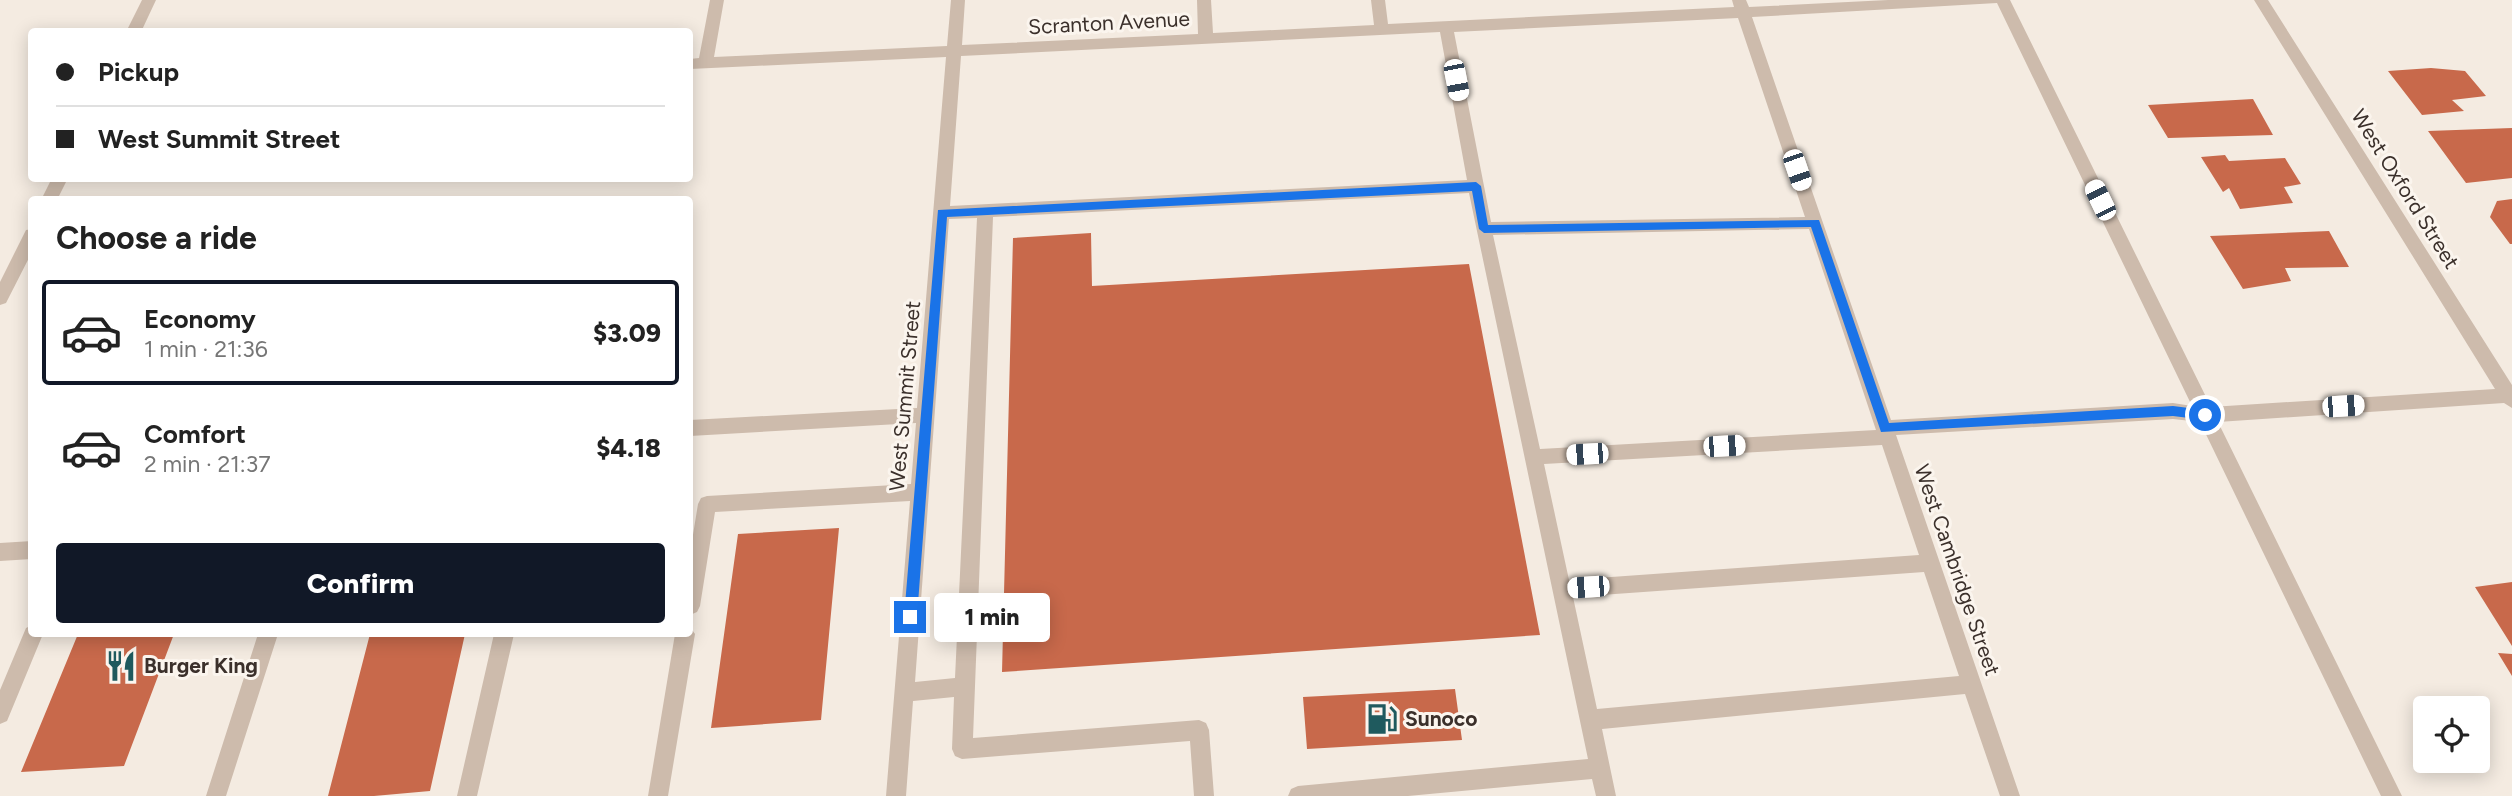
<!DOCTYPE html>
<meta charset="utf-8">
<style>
:root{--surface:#fff;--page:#f6f6f6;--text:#222;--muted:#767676;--line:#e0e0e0;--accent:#111827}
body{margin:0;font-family:Figtree,sans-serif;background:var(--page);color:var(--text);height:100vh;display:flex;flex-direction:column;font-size:26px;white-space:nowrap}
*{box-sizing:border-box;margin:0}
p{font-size:23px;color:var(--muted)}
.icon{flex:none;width:38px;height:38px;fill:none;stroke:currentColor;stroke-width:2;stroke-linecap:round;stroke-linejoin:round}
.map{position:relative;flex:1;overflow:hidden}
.drawer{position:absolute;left:28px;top:196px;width:665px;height:441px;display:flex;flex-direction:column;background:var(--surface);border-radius:7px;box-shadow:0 4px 18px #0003}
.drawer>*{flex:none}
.banner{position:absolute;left:28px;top:28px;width:665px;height:154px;border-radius:7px;box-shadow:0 4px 18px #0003;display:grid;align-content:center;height:154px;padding:0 28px;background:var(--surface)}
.buttons{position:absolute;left:2413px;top:696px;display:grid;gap:14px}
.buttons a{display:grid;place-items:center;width:77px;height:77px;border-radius:7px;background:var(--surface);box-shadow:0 4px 18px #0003;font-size:35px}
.end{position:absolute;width:32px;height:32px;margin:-16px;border:9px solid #1a73e8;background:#fff;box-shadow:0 0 0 4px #fff}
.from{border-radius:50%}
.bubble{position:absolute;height:49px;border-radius:7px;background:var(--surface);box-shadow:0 4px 18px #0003;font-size:23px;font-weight:800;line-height:49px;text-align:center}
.car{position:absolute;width:21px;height:42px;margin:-21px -10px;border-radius:9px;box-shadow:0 0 5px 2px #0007;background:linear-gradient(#fff 24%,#345 0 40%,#fff 0 76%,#345 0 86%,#fff 0)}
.banner b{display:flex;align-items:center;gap:24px;height:66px;font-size:26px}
.banner b+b{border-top:2px solid var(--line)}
.banner i{width:18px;height:18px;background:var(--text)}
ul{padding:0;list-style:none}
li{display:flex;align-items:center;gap:21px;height:105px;margin:0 14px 10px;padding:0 14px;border:4px solid transparent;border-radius:7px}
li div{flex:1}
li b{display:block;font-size:26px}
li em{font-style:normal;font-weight:800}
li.on{border-color:var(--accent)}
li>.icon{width:63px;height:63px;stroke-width:1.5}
h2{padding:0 28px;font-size:32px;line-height:84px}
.action{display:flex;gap:14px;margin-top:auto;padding:14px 28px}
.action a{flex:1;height:80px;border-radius:7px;background:var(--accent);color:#fff;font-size:28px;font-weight:800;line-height:80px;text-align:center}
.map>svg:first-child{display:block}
.building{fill:#c8694b}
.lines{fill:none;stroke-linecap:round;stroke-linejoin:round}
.minor{fill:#cdbbac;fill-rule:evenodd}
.route{fill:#1a73e8}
.labels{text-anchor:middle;stroke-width:6;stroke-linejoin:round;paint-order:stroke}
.street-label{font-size:21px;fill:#3b302b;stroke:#fbf5ee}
.poi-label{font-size:21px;font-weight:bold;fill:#3b302b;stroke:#fbf5ee;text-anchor:start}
</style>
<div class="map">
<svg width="2512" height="796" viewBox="0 0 2512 796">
<rect width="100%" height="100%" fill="#f4ebe1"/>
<path class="building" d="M2431,68L2465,71L2486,96L2452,100L2464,111L2422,115L2388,71Z
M2253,99L2273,135L2168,138L2148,105Z
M2512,128V178L2466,183L2428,131Z
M2225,155L2229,161L2285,158L2301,184L2284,187L2293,203L2240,209L2229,188L2223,192L2201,157Z
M2512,199V244H2510L2490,217L2497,201Z
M2329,231L2349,267L2285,268L2291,281L2243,289L2210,236Z
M1091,233L1092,286L1469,264L1540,635L1002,672L1013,238Z
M839,528L821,720L711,728L738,534Z
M2512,582V646L2475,587Z
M78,634H174L124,766L21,772Z
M370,634H465L430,791L374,796H328Z
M2498,653L2512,654V676Z
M1455,689L1462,740L1307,749L1303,697Z"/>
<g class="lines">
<path class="minor" d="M142,0H156L141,32H126Z
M710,0H724L714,57L947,46L951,0H965L962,45L1198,34L1197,0H1211L1213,33L1374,25L1371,0H1385L1388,24L1734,7L1732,0H1746L1749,7L1888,0H2010L2211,407L2495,389L2254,0H2268L2512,385V408L2504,403L2218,422L2402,796H2381L2200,422L2173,419L1896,435L2020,796H2000L1965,694L1602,729L1616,796H1596L1592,779L1408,796H1288L1291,789L1298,786L1588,759L1469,193L993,217L973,738L1199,720L1206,723L1209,730L1214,796H1194L1190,741L962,759L955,756L952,749L954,697L913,701L906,796H886L910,501L715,512L700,606L697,612L690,615V553L698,504L701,498L707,496L911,484L916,423L690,436V420L917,408L946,57L690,69V59L699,58ZM1997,3L2192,406L2173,403L1891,420L1752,17ZM1738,18L1805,217L1491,222L1454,32ZM1440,32L1467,180L950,206L961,56ZM977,218L955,678L915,682L949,219ZM1809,229L1876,430L1540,449L1493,235ZM1882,445L1919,555L1569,580L1544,464ZM1924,572L1959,676L1597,709L1573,597Z
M52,178H68L57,200H41Z
M32,229V252L6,303L0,305V282L26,230Z
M32,541V559L0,561V543Z
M32,625V634H43L7,721L0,724V690L26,628Z
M690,627L695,634L668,796H648L675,634H690Z
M258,634H278L226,796H206Z
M494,634H514L477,796H457Z"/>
</g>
<path class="route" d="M1476,182L1481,186L1488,225L1819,220L1889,423L2173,406L2205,410L2211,415L2205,420L2173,416L1881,432L1811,227L1484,233L1479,229L1472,191L947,217L917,617L910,623L906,621L904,617L938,210Z"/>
<defs>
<symbol id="restaurant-bare" viewBox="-9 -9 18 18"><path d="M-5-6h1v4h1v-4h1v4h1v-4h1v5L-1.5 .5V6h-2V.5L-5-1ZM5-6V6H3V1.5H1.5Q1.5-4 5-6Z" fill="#1f5a5e" stroke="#fbf5ee" stroke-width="2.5" paint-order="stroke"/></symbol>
<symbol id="fuel-bare" viewBox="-9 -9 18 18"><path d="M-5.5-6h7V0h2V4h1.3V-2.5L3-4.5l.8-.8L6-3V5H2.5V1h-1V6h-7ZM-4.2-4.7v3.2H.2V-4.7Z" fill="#1f5a5e" stroke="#fbf5ee" stroke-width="2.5" paint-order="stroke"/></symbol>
</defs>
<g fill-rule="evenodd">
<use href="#restaurant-bare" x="99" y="644" width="44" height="44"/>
<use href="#fuel-bare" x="1360" y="697" width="44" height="44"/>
</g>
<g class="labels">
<g class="street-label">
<text transform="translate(1109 23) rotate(-3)" y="7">Scranton Avenue</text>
<text transform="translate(2405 189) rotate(58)" y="7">West Oxford Street</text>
<text transform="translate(905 396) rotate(-85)" y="7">West Summit Street</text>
<text transform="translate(1957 570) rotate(71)" y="7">West Cambridge Street</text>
</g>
<g class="poi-label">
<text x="144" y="673">Burger King</text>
<text x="1405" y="726">Sunoco</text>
</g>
</g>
</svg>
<div class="buttons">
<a><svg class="icon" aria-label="locate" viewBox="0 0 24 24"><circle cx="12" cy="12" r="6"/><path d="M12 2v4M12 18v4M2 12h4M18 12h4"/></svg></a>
</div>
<i class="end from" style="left:2205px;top:415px"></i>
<i class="end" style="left:910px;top:617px"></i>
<div class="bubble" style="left:934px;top:593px;width:116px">1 min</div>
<i class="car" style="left:1456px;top:80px;rotate:169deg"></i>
<i class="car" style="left:1797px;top:170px;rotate:161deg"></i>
<i class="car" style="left:2100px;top:200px;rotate:334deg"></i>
<i class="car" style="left:2343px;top:406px;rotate:86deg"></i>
<i class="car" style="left:1724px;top:446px;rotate:87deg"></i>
<i class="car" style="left:1587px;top:454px;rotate:267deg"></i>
<i class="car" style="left:1588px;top:587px;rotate:266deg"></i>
<div class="banner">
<b><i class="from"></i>Pickup</b>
<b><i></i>West Summit Street</b>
</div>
<section class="drawer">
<h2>Choose a ride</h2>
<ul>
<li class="on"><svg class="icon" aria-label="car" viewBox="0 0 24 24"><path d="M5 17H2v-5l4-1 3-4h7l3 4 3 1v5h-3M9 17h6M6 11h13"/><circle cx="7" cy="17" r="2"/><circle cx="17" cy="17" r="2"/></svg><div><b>Economy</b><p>1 min · 21:36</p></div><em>$3.09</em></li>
<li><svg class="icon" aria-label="car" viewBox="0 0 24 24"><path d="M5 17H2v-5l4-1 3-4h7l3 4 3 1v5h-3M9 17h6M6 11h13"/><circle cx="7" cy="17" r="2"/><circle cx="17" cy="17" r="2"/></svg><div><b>Comfort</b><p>2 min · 21:37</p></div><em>$4.18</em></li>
</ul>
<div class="action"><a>Confirm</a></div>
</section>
</div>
